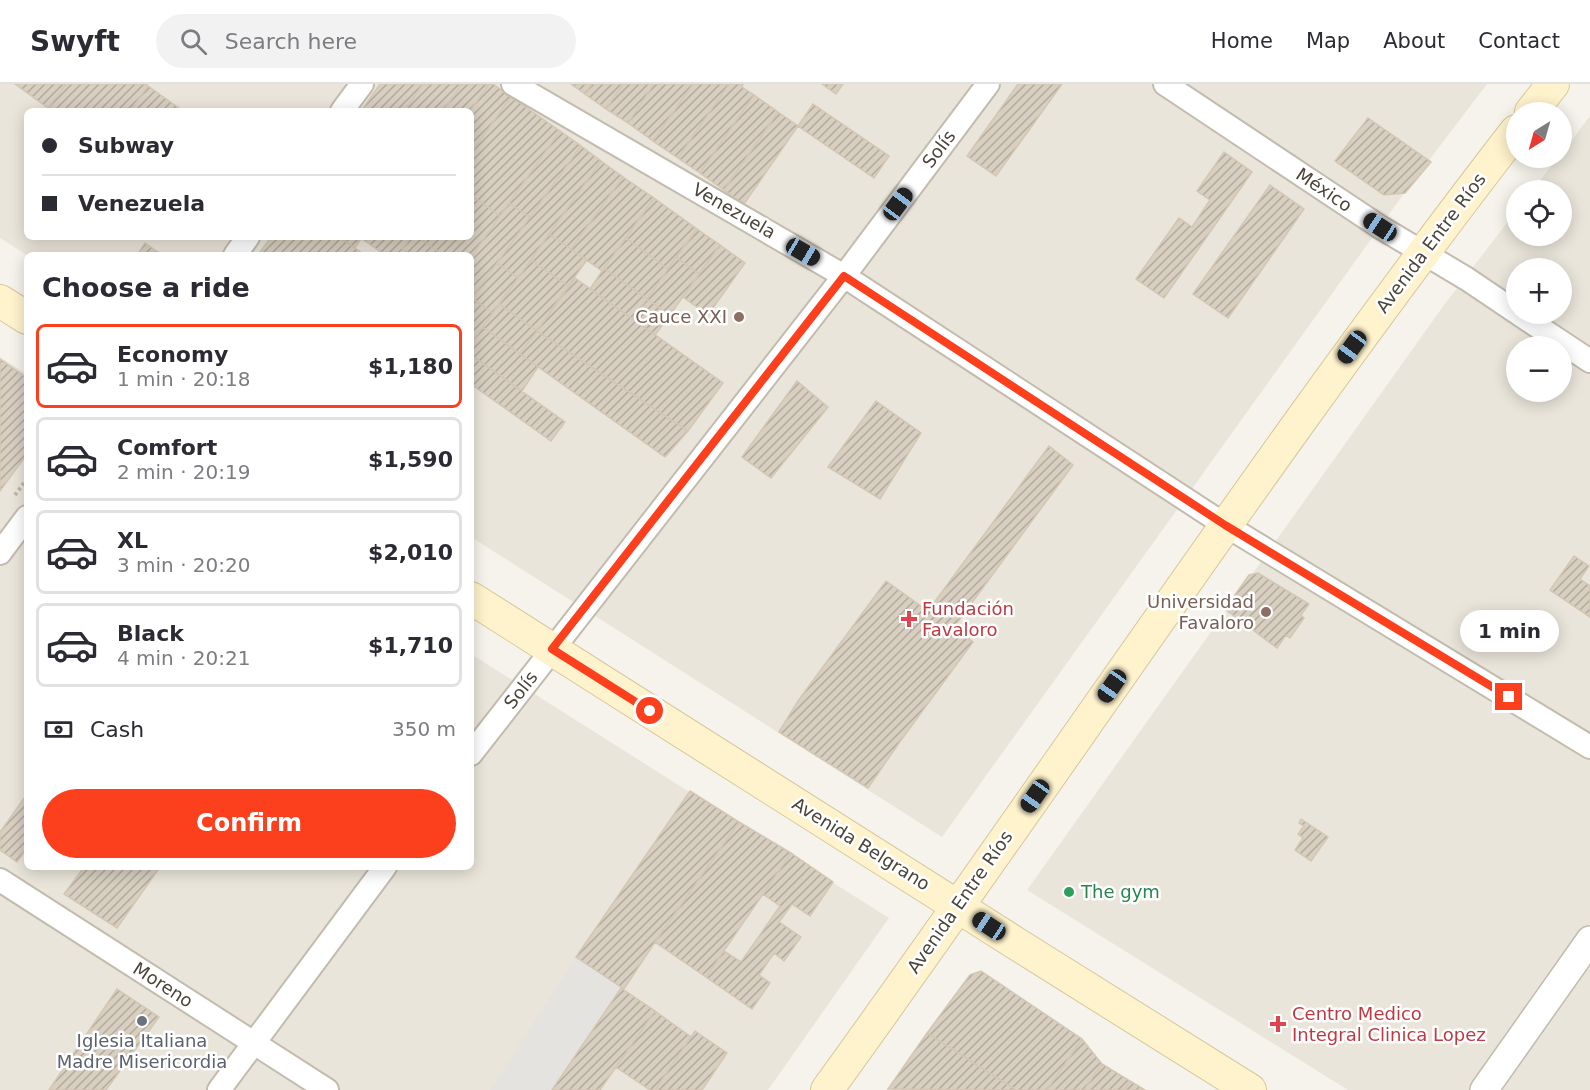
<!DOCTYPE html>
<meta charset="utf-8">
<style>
:root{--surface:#fff;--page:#f2f2f3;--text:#2b2b33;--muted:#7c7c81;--line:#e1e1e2;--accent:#fc3f1d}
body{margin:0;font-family:"DejaVu Sans",sans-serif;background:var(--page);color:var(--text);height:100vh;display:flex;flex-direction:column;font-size:22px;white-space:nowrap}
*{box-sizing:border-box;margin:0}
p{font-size:20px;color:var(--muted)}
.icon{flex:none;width:33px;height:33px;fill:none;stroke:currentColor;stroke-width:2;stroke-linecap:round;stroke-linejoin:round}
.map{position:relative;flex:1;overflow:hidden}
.details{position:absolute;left:24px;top:168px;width:450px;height:618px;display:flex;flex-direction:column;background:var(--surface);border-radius:9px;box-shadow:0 3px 15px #0003}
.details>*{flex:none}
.hud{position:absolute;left:24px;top:24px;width:450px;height:132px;border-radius:9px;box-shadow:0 3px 15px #0003;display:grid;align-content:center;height:132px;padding:0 18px;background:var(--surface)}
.needle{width:39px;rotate:217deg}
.buttons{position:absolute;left:1506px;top:18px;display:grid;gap:12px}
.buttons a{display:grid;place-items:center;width:66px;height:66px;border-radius:50%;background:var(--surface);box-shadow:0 3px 15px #0003;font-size:30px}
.end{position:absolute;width:27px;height:27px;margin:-14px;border:8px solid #fc3f1d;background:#fff;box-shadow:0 0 0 3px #fff}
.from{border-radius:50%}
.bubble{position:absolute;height:42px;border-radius:21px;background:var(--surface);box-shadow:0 3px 15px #0003;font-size:20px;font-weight:700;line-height:42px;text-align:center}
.car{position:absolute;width:18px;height:36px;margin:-18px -9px;border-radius:8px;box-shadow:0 0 4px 2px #0007;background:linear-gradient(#222 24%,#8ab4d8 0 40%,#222 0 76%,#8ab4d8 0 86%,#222 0)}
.hud b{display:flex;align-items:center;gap:21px;height:57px;font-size:22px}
.hud b+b{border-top:2px solid var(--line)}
.hud i{width:15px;height:15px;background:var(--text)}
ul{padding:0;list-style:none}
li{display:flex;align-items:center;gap:18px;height:84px;margin:0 12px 9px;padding:0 6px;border:3px solid var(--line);border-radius:9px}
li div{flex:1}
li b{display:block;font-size:22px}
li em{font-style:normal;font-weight:700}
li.active{border-color:var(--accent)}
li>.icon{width:54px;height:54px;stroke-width:1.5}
h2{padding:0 18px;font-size:27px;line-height:72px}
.pay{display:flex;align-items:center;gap:15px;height:66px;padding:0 18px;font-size:22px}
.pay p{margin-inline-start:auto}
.button{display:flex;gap:12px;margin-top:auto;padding:12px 18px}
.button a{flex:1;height:69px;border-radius:36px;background:var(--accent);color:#fff;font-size:24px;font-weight:700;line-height:69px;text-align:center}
header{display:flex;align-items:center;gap:36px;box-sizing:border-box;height:84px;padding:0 30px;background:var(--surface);border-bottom:2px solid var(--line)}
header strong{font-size:28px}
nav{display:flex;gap:33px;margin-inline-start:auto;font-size:21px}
.search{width:420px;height:54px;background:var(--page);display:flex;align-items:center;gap:15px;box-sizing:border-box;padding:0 21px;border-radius:33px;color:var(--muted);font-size:22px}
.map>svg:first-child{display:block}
.residential{fill:#eae5da;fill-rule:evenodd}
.parking{fill:#e5e3e0}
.building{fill:url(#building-hatch);stroke:#d3c7b4;stroke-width:1.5}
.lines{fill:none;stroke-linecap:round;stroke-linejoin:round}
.minor-casing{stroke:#c2bbae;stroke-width:26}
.tertiary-casing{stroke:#c2bbae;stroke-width:30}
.secondary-casing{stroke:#d6c79b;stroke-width:34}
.path{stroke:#c4b79f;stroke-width:4;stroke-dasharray:3 3;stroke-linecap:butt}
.minor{stroke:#fff;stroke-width:22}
.tertiary{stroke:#fff;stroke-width:27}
.secondary{stroke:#fff3cd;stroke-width:32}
.route{stroke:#fc3f1d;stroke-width:8}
.education-dot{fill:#8d6e63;stroke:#fff;stroke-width:2}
.health-dot{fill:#e0444e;stroke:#fff;stroke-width:2}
.leisure-dot{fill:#2e9e5b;stroke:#fff;stroke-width:2}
.worship-dot{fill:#6b7280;stroke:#fff;stroke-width:2}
.labels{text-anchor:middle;stroke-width:5;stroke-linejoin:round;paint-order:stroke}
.street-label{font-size:18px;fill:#4b4439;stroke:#fff}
.education-label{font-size:18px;fill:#785e54;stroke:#fff;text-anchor:end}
.health-label{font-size:18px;fill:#be3a42;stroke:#fff;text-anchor:start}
.leisure-label{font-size:18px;fill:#27864d;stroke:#fff;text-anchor:start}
.worship-label{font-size:18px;fill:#5b616d;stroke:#fff}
</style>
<header>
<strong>Swyft</strong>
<div class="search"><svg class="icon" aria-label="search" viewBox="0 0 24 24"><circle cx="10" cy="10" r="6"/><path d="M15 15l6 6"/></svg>Search here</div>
<nav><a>Home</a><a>Map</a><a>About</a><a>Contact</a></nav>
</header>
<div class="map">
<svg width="1590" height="1006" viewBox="0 0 1590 1006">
<defs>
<pattern id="building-hatch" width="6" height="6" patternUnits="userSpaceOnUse" patternTransform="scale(1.5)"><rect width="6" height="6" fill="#d8cfc1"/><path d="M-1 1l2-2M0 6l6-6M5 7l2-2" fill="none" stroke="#b1aa9e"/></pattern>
</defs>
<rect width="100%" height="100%" fill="#f6f3ec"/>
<path class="residential" d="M0,0H1487L1405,108L942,753L471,453V171H27L0,154ZM27,27H471V153H27Z
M1590,32V1006H1348L1027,806L1444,221L1516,127V152H1562V106H1532L1558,74H1562V69ZM1516,184H1562V230H1516ZM1516,262H1562V308H1516Z
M0,273L27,290V783H471V570L889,834L768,1006H0Z"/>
<path class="parking" d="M576,873L624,905L621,904L552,1006H490Z"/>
<path class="building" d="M15,0H66L48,24Z
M66,0H146L148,2L130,27H52L48,24Z
M380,0H423L404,27H361Z
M423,0H462L443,27H404Z
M462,0H489L470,27H443Z
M489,0H493L511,13L471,69L470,27Z
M571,0H592L585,10Z
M592,0H623L606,25L585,10Z
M623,0H654L628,39L606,25Z
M654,0H693L653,57L628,39Z
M693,0H729L678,74L653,57Z
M729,0H743L742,3L754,11L700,89L678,74Z
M822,0H843L836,10Z
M1018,0H1062L996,92L967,72Z
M148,2L183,27H130Z
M754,11L778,28L724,106L700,89Z
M511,13L560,47L500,132L471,111V69Z
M813,20L889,72L874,94L798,42Z
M778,28L798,42L744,120L724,106Z
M1368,34L1431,78L1405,109L1384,111L1335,77Z
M560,47L581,62L530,133L509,119Z
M581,62L601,77L518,194L497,179Z
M1224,68L1252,88L1164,214L1136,195L1179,134L1192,143L1210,116L1197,107Z
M601,77L623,93L571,165L549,150Z
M623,93L654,114L602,187L571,165Z
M1270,101L1304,125L1228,234L1193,210Z
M471,111L500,132L471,173V171H443L418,153H471Z
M654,114L697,145L668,185L626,154Z
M509,119L530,133L472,214L471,173Z
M697,145L720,161L699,190L676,173Z
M549,150L587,176L568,202L531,176Z
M271,153H339L365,171H258Z
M339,153H362L355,164Z
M362,153H411L399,171H385L361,154Z
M411,153H418L443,171H411L402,165Z
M626,154L668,185L647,215L604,184Z
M145,159L162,171H137Z
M720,161L745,179L708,231L683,213Z
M676,173L699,190L670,231L647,215Z
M531,176L568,202L537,247L499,220Z
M497,179L518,194L493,229L472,214Z
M604,184L647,215L632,235L590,205Z
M575,194L723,299L688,347L537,247Z
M471,214L493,229L471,260Z
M647,215L670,231L655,251L632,235Z
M499,220L537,247L520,270L483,243Z
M483,243L538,283L522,307L471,271V260Z
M537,247L688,347L665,373L520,270Z
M471,271L565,338L551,357L471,300Z
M0,275L27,294V370L0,407Z
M797,297L828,323L771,394L742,373Z
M876,317L921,349L880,415L828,383Z
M1049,362L1073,381L954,543L973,558L899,659L868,704L779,648L798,617L886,497L928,527Z
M1574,472L1589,482L1580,495L1590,502V533L1550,506Z
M1258,489L1309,520L1301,531L1304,534L1290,554L1286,551L1277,564L1225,525L1249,491Z
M690,707L739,738L655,858L624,905L576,873Z
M27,710V764L17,778L0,766V748Z
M1301,735L1328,753L1311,777L1295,766L1303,754L1298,750L1304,742L1299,739Z
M739,738L791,769L706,893L655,858Z
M791,769L833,798L810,832L792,820L779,838L801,853L784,877L774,869L759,891L770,899L752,925L706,893L724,867L741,878L780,822L763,810Z
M84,783H160L117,844L64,810Z
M981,887L1082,955L1047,1006H1016L927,949L970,891Z
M621,904L655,927L600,1006H552Z
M117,905L159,933L106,1006H49Z
M655,927L691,953L655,1006H650L616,983Z
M695,947L727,969L702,1006H655Z
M927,949L1016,1006L888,1005Z
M1082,955L1102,980L1084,1006H1047Z
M1102,980L1130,997L1124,1006H1084Z
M1130,997L1145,1006H1124Z"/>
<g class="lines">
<defs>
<path id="minor" d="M513,0L844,192L1225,441L1590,663
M1165,0L1380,143L1467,195L1516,228
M342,27L362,0
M235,171L248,153
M1519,230L1590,277
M0,469L27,433
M471,670L844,192L988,0
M0,796L327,1006
M219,1006L385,783"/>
<path id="tertiary" d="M1484,1006L1590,856"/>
<path id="secondary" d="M1531,28L1553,0
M0,217L27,234
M471,514L1020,862L1250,1006
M827,1006C1058,687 1275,358 1516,47"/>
</defs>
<use href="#minor" class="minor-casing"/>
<use href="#tertiary" class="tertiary-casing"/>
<use href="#secondary" class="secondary-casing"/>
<path class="path" d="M15,411L27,395"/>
<use href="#minor" class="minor"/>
<use href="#tertiary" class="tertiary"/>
<use href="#secondary" class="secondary"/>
</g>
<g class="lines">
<path class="route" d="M650,627L552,565L844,192L1225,441L1509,613"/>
</g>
<g class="education-dot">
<circle cx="739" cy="233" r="6"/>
<circle cx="1266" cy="528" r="6"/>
</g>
<g class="health-dot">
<path d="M906 526h6v6h6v6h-6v6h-6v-6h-6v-6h6z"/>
<path d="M1275 931h6v6h6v6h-6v6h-6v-6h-6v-6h6z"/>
</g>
<circle class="leisure-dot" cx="1069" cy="808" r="6"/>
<circle class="worship-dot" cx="142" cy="937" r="6"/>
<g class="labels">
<g class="street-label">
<text transform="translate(939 65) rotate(-53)" y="6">Solís</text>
<text transform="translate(1324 106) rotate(34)" y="6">México</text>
<text transform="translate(734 127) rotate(30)" y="6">Venezuela</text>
<text transform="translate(1431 159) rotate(-53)" y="6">Avenida Entre Ríos</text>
<text transform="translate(521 606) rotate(-52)" y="6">Solís</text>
<text transform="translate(861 760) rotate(32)" y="6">Avenida Belgrano</text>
<text transform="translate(960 818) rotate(-55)" y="6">Avenida Entre Ríos</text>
<text transform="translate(163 901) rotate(33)" y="6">Moreno</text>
</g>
<g class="education-label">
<text x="727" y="239">Cauce XXI</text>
<text x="1254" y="524">Universidad<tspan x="1254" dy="21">Favaloro</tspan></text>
</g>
<g class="health-label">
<text x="922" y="531">Fundación<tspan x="922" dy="21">Favaloro</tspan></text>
<text x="1292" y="936">Centro Medico<tspan x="1292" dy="21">Integral Clinica Lopez</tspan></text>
</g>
<g class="leisure-label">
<text x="1081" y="814">The gym</text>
</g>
<g class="worship-label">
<text x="142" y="963">Iglesia Italiana<tspan x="142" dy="21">Madre Misericordia</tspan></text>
</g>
</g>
</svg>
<div class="buttons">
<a><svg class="needle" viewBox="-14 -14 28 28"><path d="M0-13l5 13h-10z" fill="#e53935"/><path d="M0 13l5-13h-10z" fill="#7c7c81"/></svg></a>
<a><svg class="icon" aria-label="locate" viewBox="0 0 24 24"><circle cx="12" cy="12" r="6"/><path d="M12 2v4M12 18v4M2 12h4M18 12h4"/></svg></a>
<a>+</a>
<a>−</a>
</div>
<i class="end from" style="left:650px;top:627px"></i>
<i class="end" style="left:1509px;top:613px"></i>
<div class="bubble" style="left:1460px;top:526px;width:99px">1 min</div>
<i class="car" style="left:898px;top:120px;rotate:37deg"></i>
<i class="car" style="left:1380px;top:143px;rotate:303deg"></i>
<i class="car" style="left:803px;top:168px;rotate:120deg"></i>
<i class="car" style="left:1352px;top:263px;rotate:216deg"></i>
<i class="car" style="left:1112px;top:602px;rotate:215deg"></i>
<i class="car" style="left:1035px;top:712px;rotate:215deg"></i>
<i class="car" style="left:989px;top:842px;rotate:303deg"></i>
<div class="hud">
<b><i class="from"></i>Subway</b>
<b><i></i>Venezuela</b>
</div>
<section class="details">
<h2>Choose a ride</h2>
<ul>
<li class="active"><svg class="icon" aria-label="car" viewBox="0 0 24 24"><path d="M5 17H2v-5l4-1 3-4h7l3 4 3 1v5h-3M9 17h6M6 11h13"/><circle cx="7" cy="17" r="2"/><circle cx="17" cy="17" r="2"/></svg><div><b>Economy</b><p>1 min · 20:18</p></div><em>$1,180</em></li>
<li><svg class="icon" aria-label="car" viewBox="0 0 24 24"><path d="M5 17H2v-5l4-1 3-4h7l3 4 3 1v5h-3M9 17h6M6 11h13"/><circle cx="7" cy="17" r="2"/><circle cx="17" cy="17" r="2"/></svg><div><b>Comfort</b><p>2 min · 20:19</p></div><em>$1,590</em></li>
<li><svg class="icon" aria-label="car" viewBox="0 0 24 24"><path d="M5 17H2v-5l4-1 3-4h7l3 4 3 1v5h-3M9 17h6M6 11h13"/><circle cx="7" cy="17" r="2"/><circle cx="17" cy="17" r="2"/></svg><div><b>XL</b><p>3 min · 20:20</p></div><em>$2,010</em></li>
<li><svg class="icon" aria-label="car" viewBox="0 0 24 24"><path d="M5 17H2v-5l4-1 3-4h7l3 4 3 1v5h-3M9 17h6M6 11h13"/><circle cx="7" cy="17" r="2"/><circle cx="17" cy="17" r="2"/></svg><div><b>Black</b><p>4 min · 20:21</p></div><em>$1,710</em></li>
</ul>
<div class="pay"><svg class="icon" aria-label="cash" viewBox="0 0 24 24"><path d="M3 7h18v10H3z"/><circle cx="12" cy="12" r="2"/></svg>Cash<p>350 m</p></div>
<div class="button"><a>Confirm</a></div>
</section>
</div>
